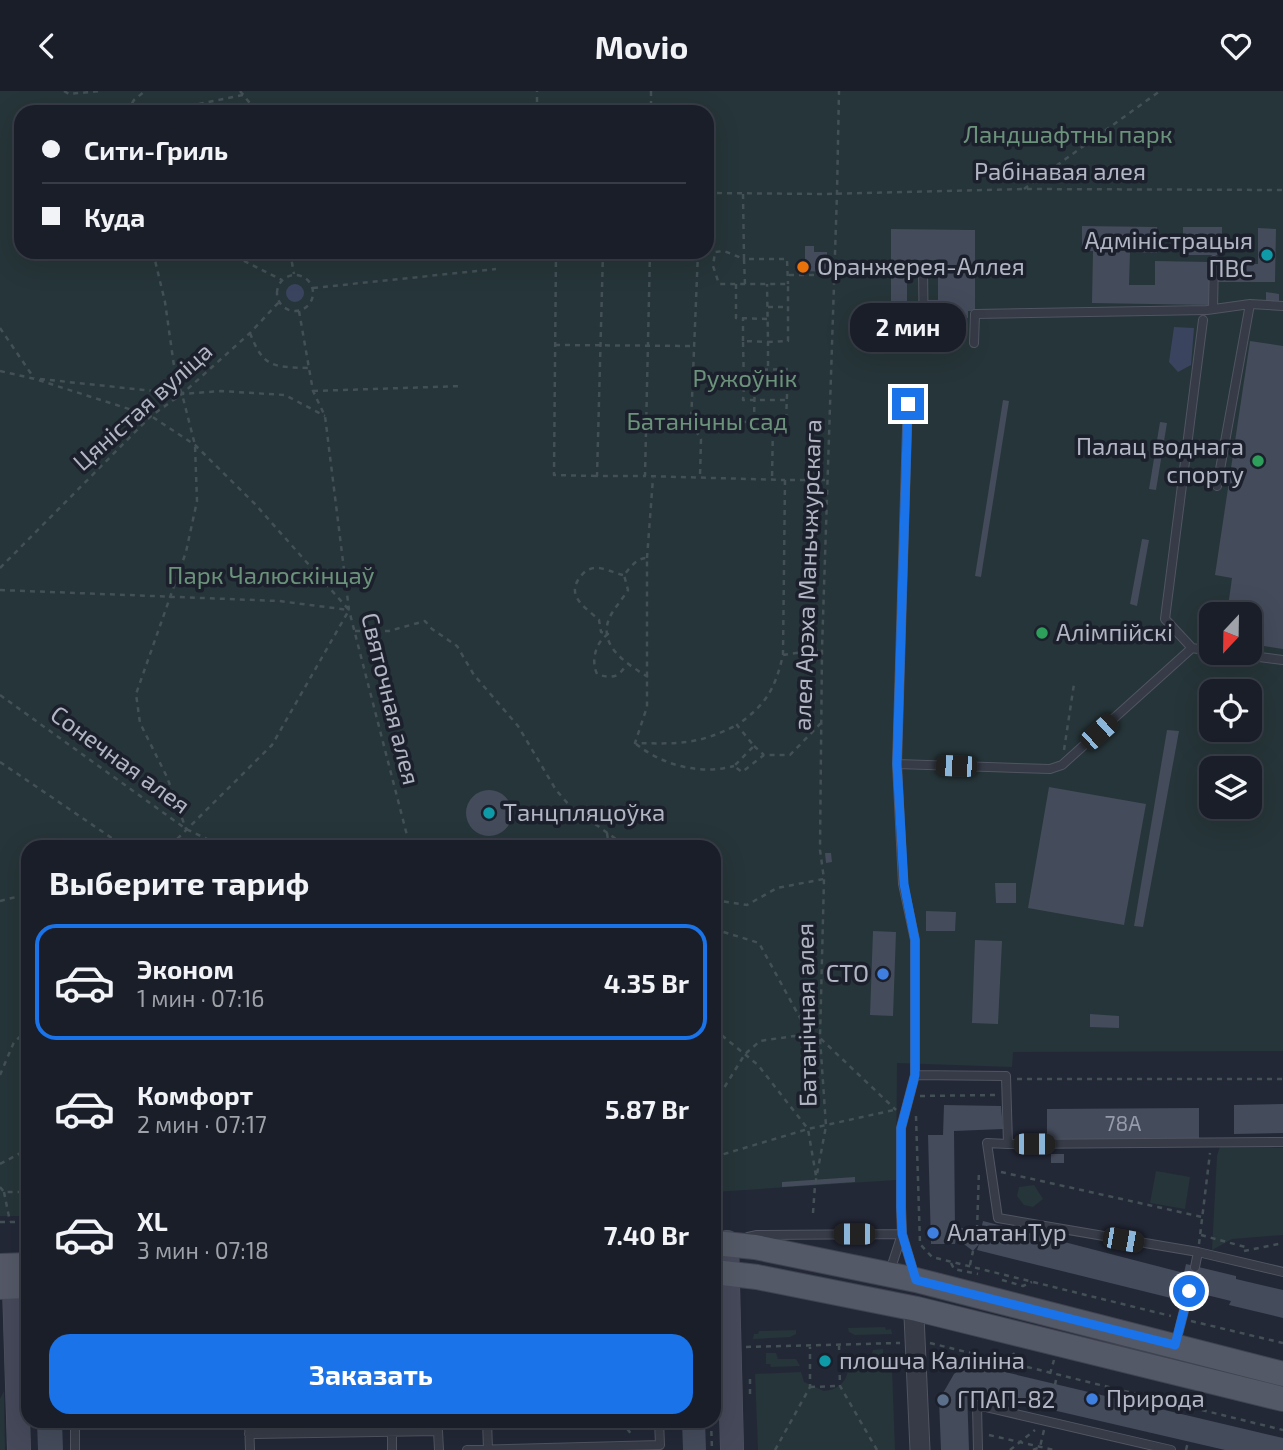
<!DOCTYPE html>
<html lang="ru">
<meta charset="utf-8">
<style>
:root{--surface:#1a1e29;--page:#232731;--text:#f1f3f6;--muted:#9fa2a8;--line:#383c46;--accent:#1a73e8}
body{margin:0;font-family:"Exo 2",sans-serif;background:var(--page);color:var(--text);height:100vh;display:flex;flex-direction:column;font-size:26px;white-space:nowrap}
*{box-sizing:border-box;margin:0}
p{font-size:23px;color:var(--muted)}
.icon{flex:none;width:38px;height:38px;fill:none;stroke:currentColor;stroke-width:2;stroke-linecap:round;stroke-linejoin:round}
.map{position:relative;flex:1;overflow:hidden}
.details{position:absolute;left:21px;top:749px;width:700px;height:588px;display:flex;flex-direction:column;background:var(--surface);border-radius:21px;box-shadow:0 7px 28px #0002,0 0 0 2px var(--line)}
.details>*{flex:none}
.guide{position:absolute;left:14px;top:14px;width:700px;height:154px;border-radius:21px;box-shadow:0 7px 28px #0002,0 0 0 2px var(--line);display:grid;align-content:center;height:154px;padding:0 28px;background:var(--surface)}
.needle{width:46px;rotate:202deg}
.tools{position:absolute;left:1199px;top:511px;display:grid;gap:14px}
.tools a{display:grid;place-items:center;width:63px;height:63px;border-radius:14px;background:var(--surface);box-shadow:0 7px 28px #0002,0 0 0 2px var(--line);font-size:35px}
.end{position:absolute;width:32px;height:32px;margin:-16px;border:9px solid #1a73e8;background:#fff;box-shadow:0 0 0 4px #fff}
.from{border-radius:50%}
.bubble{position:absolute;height:49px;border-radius:21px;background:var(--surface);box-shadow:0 7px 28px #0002,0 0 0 2px var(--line);font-size:23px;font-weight:700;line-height:49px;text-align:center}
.car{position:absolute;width:21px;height:42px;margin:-21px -10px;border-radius:9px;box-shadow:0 0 5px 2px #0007;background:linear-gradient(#222 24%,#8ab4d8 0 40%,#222 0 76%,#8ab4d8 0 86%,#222 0)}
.guide b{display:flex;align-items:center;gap:24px;height:66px;font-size:26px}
.guide b+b{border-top:2px solid var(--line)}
.guide i{width:18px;height:18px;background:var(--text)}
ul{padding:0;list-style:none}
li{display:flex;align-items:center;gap:21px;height:116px;margin:0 14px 10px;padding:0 14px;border:4px solid transparent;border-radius:21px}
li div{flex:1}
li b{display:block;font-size:26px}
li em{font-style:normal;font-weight:700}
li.selected{border-color:var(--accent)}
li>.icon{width:63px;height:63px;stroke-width:1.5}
h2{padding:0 28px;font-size:32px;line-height:84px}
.action{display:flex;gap:14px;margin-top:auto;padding:14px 28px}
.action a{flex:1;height:80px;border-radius:21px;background:var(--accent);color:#fff;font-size:28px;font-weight:700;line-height:80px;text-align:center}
header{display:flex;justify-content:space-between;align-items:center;height:91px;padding:0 28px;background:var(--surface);font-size:32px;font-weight:700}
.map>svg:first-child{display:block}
.green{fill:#263539;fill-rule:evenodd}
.water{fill:#3a445e}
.building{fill:#444b5b}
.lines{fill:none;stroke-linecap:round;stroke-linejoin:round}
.service-casing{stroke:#515562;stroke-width:10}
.tertiary-casing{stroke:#515562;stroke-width:21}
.secondary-casing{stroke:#515562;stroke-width:24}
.primary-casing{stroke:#404451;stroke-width:26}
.path{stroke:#435055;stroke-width:2.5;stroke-dasharray:5 5;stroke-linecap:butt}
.service{stroke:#363b47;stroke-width:8}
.tertiary{stroke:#363b47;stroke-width:19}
.secondary{stroke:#45495a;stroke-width:23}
.primary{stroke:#545967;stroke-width:24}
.route{stroke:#1a73e8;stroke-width:9}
.culture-dot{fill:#0f9aa8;stroke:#1c202c;stroke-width:2.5}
.food-dot{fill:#e8710a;stroke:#1c202c;stroke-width:2.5}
.leisure-dot{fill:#2e9e5b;stroke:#1c202c;stroke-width:2.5}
.shop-dot{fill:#3f7fe0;stroke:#1c202c;stroke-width:2.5}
.service-dot{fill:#5c6f8a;stroke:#1c202c;stroke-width:2.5}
.labels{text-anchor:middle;stroke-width:7;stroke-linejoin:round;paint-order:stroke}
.number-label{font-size:21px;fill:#969aaa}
.park-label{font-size:24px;fill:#6b927a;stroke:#1c202c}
.street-label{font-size:24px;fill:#b1b5c4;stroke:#1c202c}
.poi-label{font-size:24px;fill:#b1b5c4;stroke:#1c202c;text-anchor:start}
</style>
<header><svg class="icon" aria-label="back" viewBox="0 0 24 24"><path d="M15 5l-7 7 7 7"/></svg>Movio<svg class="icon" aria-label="heart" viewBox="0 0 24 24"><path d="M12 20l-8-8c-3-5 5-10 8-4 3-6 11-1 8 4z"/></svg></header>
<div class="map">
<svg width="1283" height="1359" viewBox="0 0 1283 1359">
<rect width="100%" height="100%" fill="#232837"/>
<path class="green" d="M0,0H1283V960L1013,961L1012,976L897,972L896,1089L714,1101V756H28V1125H0ZM21,21H707V161H21ZM1211,523H1250V562H1211ZM1211,600H1250V639H1211ZM1211,677H1250V716H1211Z
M1221,1052L1283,1057V1144L1232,1148L1212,1159L1217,1065Z
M1156,1080L1190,1086L1185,1118L1150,1112Z
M1034,1094L1043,1108L1033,1116L1024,1114L1017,1105L1019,1096Z
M885,1236L886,1239L891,1238L892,1243L855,1244L849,1241L848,1237Z
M796,1239V1243L790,1246L753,1248L754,1243H758L759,1240Z
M883,1258V1269L879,1270V1272L849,1273L853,1266L871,1265L873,1259Z
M766,1262H776L778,1268H796L800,1275L771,1276L770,1273H766Z
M892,1278L895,1359H758L755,1283L801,1281L804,1291L824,1300C837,1299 846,1292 848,1279Z
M4,1300L5,1359H0V1308Z"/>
<path class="water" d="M286 202a9 9 0 1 1 18 0a9 9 0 1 1-18 0Z
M1174,236L1194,237L1191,274L1178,281L1169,271Z"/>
<path class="building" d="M1082,135L1157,136V162L1130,161L1129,194H1155V170L1210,171V214L1092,212L1093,160H1082Z
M1183,136H1222V164H1183Z
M1258,137L1276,138L1275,191H1216V173H1258Z
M891,138L975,139V220H968V227H928V209H938V169H907V224H891Z
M805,155H814V161H827V181L805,180Z
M1266,201L1279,203V211H1266Z
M1250,250L1283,255V558L1250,553V523H1227L1232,487L1215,484Z
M1003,309L1009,310L981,486L975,485Z
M1160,331L1167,332L1156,399L1149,398Z
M1142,448L1149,449L1137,515L1130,513Z
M1167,639L1179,640L1143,836L1134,835Z
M1049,696L1146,713L1124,834L1028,817Z
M466 722a23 23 0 1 1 46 0a23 23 0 1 1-46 0Z
M825,762H831L832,771L826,772Z
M995,792H1016V812H996Z
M926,820L956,821L955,840H926Z
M873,840L896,841L893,925L870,924Z
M975,849L1002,850L998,933L972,932Z
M1090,923L1119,925V937L1090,936Z
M1283,1013V1042L1234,1043V1014Z
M944,1014L1001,1015L1003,1038L954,1040L955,1136L977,1139L980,1143L983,1130L1184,1182L1186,1173L1236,1185V1188L1283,1199V1227L1229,1214L1231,1210L1182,1198L1179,1209L977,1159L979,1153L973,1160L956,1147L955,1153H931L928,1044H943Z
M1199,1017V1048H1047V1018Z
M1051,1063H1064V1072H1051Z
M855,1086V1091L782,1096V1091Z
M967,1272L1283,1347V1359H1225L967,1299L969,1359H941L939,1309L954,1283Z
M37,1330H62L63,1359H38Z
M682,1330H705L706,1359H683Z"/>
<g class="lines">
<defs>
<path id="service" d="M923,179L924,253
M1213,218L1214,169
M1203,229L1165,528L1192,557L1211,560
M974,252L975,223L1207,219L1250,213
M908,303L897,673L903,793L915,849V984
M1217,395L1250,213L1283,215
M1228,562L1283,569
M897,673L1050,678L1062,674L1192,557
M1008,1053L1283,1051
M748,1146L757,1144L902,1143
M1195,1176L1198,1161
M890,1180L902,1143
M915,1186L902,1143L901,1116V1037L915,984L1006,985L1008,1053L987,1052L998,1127L1198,1161L1283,1181
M1176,1251L1189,1200
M75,1330V1359
M249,1330L250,1359
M487,1330L488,1358
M249,1343L438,1340L439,1359
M392,1359V1341
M467,1359L660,1354L659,1330
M978,1359L977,1314L1171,1359"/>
<path id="tertiary" d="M917,1218L914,1225L920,1359"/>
<path id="secondary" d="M727,1151L732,1359
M11,1178L14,1196L19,1359"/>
<path id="primary" d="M714,1152L755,1156L916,1189L1283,1283
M0,1175L28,1174
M714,1181L757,1186L917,1218L1283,1308
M0,1196L28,1195"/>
</defs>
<use href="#service" class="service-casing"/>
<use href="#tertiary" class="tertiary-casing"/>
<use href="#secondary" class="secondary-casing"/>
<use href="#primary" class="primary-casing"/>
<path class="path" d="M64,0L69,3L100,0
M240,0L257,21
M651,0V21
M189,15L243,4
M127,21L134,9L145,0
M537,21V0
M1024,98L1160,0
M707,102L827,103L1023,98L1283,99
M743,103L744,168H787L788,193
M153,161L165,211L176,289L182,303L195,354L197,410L186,461L136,603L140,632L167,686L186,738
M226,161L282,189
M290,161L294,183
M556,161L554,384L597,385
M603,161L597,385H645
M650,161L645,385L785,389
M698,161L691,332L701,348L700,386
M277 202a18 18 0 1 1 36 0a18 18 0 1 1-36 0Z
M789,184H834
M736,193V227L768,228
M745,193L744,168L724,160L715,161L713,175L719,193H788V250L768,251L767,193
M313,197L496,178
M768,216H788
M299,220L313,300L325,325L349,519L410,756
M0,237L34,287
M250,242C263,276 272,276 308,277
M743,250V227
M555,254L695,255
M0,280L35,288L151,325L195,354L255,413L349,519L272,654L169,756
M40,288L182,303L221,300L285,304L325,325
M744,296L743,250L768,251V278
M754,297L744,296L743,309H787
M313,300L462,295
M691,329L773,332L772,389
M754,331L755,279L788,278L786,330L773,332
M647,467L653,387
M0,477L151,325L182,303L250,242L279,211
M623,484C613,482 600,474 590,478C585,479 581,485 578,489C567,507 588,518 599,529L601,541L608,543C595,552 591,570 597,583C610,588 620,587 626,573
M0,499L279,510L349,519
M355,540H389L425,530L432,538L457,555L474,584L518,635L556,699L570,715L627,756
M783,564L785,389H828
M648,586C625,572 594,552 612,522C617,514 623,507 628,499L624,484C630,477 636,467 647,467V616L635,652C677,653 698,654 737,634
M0,604L186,738L224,756
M821,632L790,664H764L742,681L734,675L754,655L737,634C766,614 775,598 783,564L822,558
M636,653C664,675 700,684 734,675
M754,655L764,664
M1064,659L1074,593
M0,671L125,756
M607,742L609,756
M714,809L747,814L777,797L824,788
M0,810L28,803
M714,838L759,852L811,947
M714,938L758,974L808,1038L816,1085
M0,984L14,951L28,939
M1017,988H1283
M920,1005L997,1004
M714,1013L745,963L760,950L794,945L820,947L896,1019
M916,1025L920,1153L932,1166L1171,1225
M714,1066L808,1038L894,1019
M0,1073L28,1058
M1001,1081L1202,1126
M0,1096L4,1101H28
M4,1101L10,1131
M813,1122L815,1094L826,1035L820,947L824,788L820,759L822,558L837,102L839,0
M0,1131H28
M977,1139L979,1079
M1201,1144L1249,1157
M1199,1153L1210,1062
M1244,1160L1283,1152
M951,1172L954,1178L978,1183
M970,1174L973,1160
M1002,1189L1023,1195L1032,1191
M1191,1230L1283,1252
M930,1252L1283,1339
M839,1254L840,1295L877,1359
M746,1256L900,1252
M1013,1262L1024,1276
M1050,1283L1054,1269
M1055,1294L1057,1284
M810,1296L838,1295
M750,1303V1283
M621,1330L632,1344
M711,1330L712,1359
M498,1336L649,1331
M989,1344L1054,1359
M775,1359L810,1296V1256
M1010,1359L1035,1339
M1033,1359L1040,1356L1044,1339
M1186,1359L1188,1351"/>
<use href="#service" class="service"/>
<use href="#tertiary" class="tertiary"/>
<use href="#secondary" class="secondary"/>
<use href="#primary" class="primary"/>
</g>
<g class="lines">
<path class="route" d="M908,313L897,673L904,793L915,849V984L901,1037V1116L902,1143L916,1189L1175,1254L1189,1200"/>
</g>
<g class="culture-dot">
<circle cx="1267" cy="164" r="7"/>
<circle cx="489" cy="722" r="7"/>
<circle cx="825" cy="1270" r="7"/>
</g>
<circle class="food-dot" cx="803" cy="176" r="7"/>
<g class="leisure-dot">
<circle cx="1258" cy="370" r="7"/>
<circle cx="1042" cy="542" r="7"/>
</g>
<g class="shop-dot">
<circle cx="883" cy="883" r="7"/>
<circle cx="933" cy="1142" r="7"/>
<circle cx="1092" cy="1308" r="7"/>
</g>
<circle class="service-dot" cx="943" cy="1309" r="7"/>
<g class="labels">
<g class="number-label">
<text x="1123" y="1040">78А</text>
</g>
<g class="park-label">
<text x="1068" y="52">Ландшафтны парк</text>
<text x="745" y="296">Ружоўнік</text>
<text x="707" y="339">Батанічны сад</text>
<text x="271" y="493">Парк Чалюскінцаў</text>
</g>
<g class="street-label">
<text x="1060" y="89">Рабінавая алея</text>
<text transform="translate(143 316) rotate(-42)" y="8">Цяністая вуліца</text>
<text transform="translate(808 484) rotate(-88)" y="8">алея Арэха Маньчжурскага</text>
<text transform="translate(390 608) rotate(76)" y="8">Святочная алея</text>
<text transform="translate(120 669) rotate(36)" y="8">Сонечная алея</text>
<text transform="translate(807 924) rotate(-91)" y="8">Батанічная алея</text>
</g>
<g class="poi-label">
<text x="1253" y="158" text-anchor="end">Адміністрацыя<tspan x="1253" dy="28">ПВС</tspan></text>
<text x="817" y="184">Оранжерея-Аллея</text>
<text x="1244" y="364" text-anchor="end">Палац воднага<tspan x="1244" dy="28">спорту</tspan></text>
<text x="1056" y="550">Алімпійскі</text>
<text x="503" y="730">Танцпляцоўка</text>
<text x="869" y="891" text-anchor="end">СТО</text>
<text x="947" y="1150">АлатанТур</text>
<text x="839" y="1278">плошча Калініна</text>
<text x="1106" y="1316">Природа</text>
<text x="957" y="1317">ГПАП-82</text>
</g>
</g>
</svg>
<div class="tools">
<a><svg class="needle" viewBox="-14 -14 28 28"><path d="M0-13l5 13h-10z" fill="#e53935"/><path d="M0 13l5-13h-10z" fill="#9fa2a8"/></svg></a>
<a><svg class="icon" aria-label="locate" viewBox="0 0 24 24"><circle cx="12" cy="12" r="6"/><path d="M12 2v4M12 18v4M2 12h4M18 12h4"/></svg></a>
<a><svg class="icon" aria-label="layers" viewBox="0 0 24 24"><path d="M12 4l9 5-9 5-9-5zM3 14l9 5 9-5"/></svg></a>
</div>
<i class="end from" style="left:1189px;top:1200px"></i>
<i class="end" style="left:908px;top:313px"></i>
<div class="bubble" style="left:850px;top:212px;width:116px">2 мин</div>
<i class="car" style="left:1099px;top:641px;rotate:48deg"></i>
<i class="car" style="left:956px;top:675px;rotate:272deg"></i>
<i class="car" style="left:1034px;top:1053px;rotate:90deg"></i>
<i class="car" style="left:854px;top:1143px;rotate:270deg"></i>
<i class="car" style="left:1123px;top:1149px;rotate:100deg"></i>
<div class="guide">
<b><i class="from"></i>Сити-Гриль</b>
<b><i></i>Куда</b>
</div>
<section class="details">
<h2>Выберите тариф</h2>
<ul>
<li class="selected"><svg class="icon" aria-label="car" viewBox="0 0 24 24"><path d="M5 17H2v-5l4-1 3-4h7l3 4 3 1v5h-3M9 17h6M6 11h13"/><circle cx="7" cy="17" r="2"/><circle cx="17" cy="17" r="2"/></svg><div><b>Эконом</b><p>1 мин · 07:16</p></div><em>4.35 Br</em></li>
<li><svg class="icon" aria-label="car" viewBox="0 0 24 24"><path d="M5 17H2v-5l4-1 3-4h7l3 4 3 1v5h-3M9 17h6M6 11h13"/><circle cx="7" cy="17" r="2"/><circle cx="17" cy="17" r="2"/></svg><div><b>Комфорт</b><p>2 мин · 07:17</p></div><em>5.87 Br</em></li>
<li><svg class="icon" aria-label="car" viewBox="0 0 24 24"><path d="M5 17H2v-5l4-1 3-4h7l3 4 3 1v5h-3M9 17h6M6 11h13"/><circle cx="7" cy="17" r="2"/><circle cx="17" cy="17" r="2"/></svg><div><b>XL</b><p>3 мин · 07:18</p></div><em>7.40 Br</em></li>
</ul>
<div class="action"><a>Заказать</a></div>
</section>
</div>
